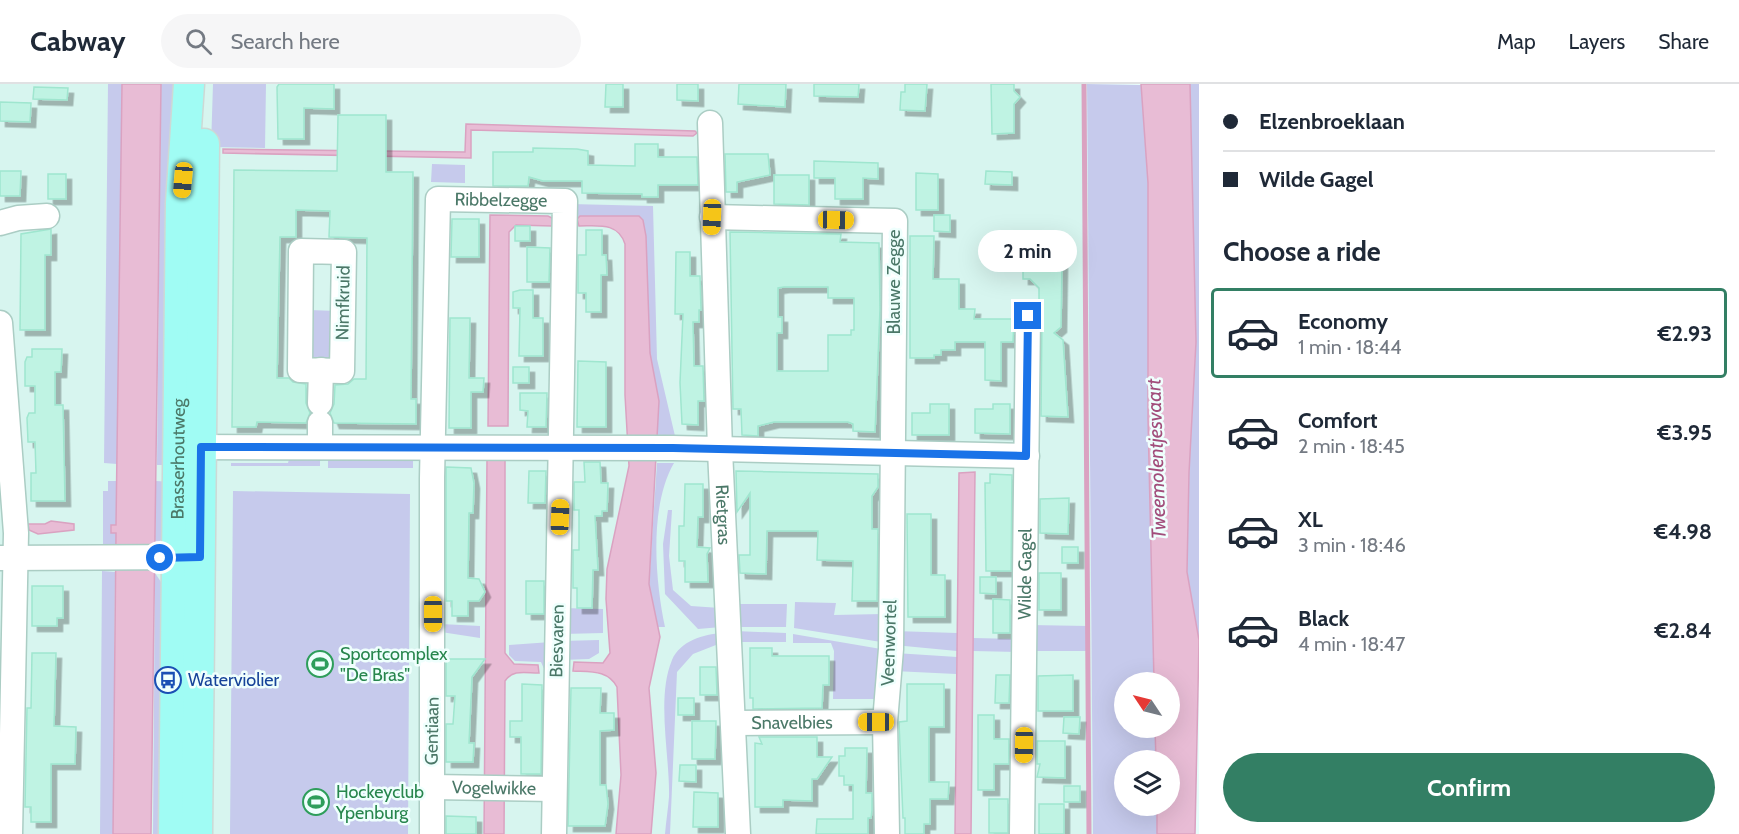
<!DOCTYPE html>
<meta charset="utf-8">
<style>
:root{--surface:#fff;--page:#f6f6f7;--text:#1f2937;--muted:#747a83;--line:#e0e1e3;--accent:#337f64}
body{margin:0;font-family:Cabin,sans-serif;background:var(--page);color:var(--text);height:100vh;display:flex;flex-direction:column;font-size:22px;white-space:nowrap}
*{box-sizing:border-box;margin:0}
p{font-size:20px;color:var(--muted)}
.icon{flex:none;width:33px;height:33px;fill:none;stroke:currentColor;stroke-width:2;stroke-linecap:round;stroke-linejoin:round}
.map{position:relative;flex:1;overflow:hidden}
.drawer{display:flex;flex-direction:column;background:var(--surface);width:540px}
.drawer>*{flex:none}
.banner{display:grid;align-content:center;height:132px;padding:0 24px;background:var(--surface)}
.needle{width:39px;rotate:305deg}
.controls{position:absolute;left:1114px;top:588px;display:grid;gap:12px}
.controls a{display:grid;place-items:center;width:66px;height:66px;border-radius:50%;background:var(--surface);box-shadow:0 6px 24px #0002;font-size:30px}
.end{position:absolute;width:27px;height:27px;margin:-14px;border:8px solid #1a73e8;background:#fff;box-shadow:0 0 0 3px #fff}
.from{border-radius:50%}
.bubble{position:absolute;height:42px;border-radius:21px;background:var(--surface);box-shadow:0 6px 24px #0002;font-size:20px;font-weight:700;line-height:42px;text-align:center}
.car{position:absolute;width:18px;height:36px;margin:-18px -9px;border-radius:8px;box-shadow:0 0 4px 2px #0007;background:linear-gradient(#f5c518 24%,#345 0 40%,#f5c518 0 76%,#345 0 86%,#f5c518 0)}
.banner b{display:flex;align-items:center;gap:21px;height:57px;font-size:22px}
.banner b+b{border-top:2px solid var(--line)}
.banner i{width:15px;height:15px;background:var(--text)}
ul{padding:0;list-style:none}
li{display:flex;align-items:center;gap:18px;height:90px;margin:0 12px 9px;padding:0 12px;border:3px solid transparent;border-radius:6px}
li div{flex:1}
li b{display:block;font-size:22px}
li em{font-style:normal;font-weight:700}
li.on{border-color:var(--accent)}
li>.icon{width:54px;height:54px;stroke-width:1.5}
h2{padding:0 24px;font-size:27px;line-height:72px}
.primary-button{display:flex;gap:12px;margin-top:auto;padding:12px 24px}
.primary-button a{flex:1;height:69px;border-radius:36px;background:var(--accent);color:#fff;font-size:24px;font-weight:700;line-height:69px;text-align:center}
header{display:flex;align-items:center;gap:36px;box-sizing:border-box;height:84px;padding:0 30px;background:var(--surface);border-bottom:2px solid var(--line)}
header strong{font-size:28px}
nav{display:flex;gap:33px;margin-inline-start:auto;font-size:21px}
.search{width:420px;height:54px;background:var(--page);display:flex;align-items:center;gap:15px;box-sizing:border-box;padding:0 21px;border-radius:33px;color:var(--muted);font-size:22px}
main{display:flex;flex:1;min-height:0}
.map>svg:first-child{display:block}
.residential{fill:#d7f5ef}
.green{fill:#c6caec}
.water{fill:#e8bcd5;stroke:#daa2c1;stroke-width:1.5}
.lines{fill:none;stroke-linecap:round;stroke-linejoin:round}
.stream{stroke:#daa2c1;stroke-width:5}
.building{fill:#bff3e3;stroke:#9fe6cf;stroke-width:1.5;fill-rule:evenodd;filter:url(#shadow)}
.minor-casing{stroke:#abcdc4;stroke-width:27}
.major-casing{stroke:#cdd9d5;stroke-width:33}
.minor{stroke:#fff;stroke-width:24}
.major{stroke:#a0fcf4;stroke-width:30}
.route{stroke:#1a73e8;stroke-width:8}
.labels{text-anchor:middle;stroke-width:5;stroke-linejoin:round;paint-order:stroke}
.street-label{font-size:18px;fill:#4b7868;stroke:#effffd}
.leisure-label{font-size:18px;fill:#27864d;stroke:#effffd;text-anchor:start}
.transit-label{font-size:18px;fill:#164399;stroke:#effffd;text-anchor:start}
.water-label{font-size:20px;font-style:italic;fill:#a24d7b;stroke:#effffd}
</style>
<header>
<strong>Cabway</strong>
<div class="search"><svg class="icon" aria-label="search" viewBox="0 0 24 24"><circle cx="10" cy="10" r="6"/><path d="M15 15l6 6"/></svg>Search here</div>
<nav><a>Map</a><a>Layers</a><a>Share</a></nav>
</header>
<main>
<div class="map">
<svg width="1199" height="750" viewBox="0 0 1199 750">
<defs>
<filter id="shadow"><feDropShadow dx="5.5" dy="5.5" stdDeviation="0" flood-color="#0004"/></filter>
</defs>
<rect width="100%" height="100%" fill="#e8fdfb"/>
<path class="residential" d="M0,0H1087L1093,750H0Z"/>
<path class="green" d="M108,0H122L117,380L104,379Z
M161,0H186L173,381H157Z
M213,0H266L265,64L211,63Z
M1087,0L1141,1L1148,99V334L1154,598H1125V644H1155L1156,676H1125V722H1157V750H1093Z
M1190,0H1199V556L1187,488L1189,389L1196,259Z
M432,80L465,81V99L431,98Z
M570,120L653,122L657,275L675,352H656L659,317L650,269L639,132H580L577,138L571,137Z
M309,226L336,227L330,275L320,277L311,273Z
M290,371H320V382H231V379H288Z
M328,371L413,373V384H328Z
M657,379H674C649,422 655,496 665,543H658L649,500Z
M108,397H117L116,441H111V448L116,449V462H103V407H108Z
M156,397L173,398L165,453L155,461Z
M233,407L410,410L408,750H230Z
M668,426H672L669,472L673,506L691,522L720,524L721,543L698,545L665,510L663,460Z
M102,487L115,488L113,750H100Z
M155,489L165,504L169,750H153Z
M795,518L836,519L834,531L883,530L881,558L794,544Z
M740,520H787L786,543H734Z
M562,524L603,525V549L563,550Z
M441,540L480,542V554L441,548Z
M1030,541L1088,542L1087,567H1029Z
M735,547L786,549V558H735Z
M894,547L957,549V567L894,561Z
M722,549L721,559L693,570L677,588L670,750H665C666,738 668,725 669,713C670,672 656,614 672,576C680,557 704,550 722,549Z
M793,550L881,565V615H833L834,567L831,559H793Z
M973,554L1019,555L1018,568L973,567Z
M599,556V569L589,575L562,576L561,557Z
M551,558L545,587L541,578L515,577L509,571V561Z
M895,569L957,573L956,590L894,587Z"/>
<path class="water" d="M122,0H161L151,750H113L116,449H111V441H116Z
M1141,0H1190L1196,258L1189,389L1187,488L1199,556L1195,750H1157V722H1170V676H1156L1155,644H1170V598H1154L1148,334V99Z
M466,40L695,47L697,49L693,52L471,46V74L223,69V65L465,68Z
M490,131L548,132L554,135L552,142L516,141L509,148L508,342H488Z
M580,132H639L643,136L646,152L650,269L659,317L649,500L660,553L649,604L656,689L651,750H616L621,691L617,603C608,586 591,588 573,587L574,578L603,579L610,569L606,515L607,485L629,382L625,311V160C618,138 598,142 579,142L577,135Z
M487,375H505V569L514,580L538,581L539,589C525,589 513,585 505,597L504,750H484Z
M975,388L971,750H955L959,389Z
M51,437L74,440V446L38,450L29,446L28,440H45Z"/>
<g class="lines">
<path class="stream" d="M1084,0L1089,750"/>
</g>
<path class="building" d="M279,0H334V25L304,24V55H278L277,3Z
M606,0H623V23H605Z
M677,0H698V17L677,16Z
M739,0H786L785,23L738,20Z
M814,0H859L858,13L814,12Z
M905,0H927L925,27L900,26L901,8H905Z
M991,0H1014V7L1020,13L1014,20V49L992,50Z
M34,3L68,4L67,16L33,15Z
M0,18L31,19L30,38L0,37Z
M338,31H386V88H413L411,315H416V340L334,339L330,329L334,320L335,301L348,300L354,295H366L367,154L329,153L330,127L296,126V153H280L277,294H289L293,298L306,300V319L310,329L306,339L257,338L256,343H232L234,86L337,87Z
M635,60H658V73H697L698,101H658V113H642V110L582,109V97H543L529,93L528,102H493V68H533V64L577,65L588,67V81L635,82Z
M725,70H768L770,91L737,98V108H726Z
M814,77L878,79V95L863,94V115H835V94H814Z
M0,87H21L20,112H0Z
M986,87L1012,88V101L985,100Z
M916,89L938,90V126H916Z
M48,90H66V115H48Z
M774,91H809V121L774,120Z
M934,131H950V148L934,147Z
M452,135H479V173H451Z
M515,142H530V157H515Z
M51,145V171H45V246H20L21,150Z
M586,146H602V171H606L607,191H601V228H586V209H578V171H586Z
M730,148L841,150L840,158L879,159L880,225L875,348L853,347V340L848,338H774L758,342V352L742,351L741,325H733ZM784,203H828V214H854V246H851V251H828V287H777V249H782V233H778V204Z
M910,152H934L933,195H959V225H975L974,235H1014L1013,258H1001V297L985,296V258H955V266H941V271H934V274H910Z
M527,163L550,164L549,198H527Z
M676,168H690V192H700L701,226H699V238H693L694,282H703L704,317H698V341L682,340L680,299L683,230H675Z
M1062,178L1061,243L1054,249L1063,256L1068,333L1041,332L1042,232L1039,223V204L1030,195H1023V179Z
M520,206H533V234H543V272H519L520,224H513V208Z
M450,234H470L469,294H484L483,308H471V344H449Z
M32,265H62L61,288H55V321H63L65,417H31V389H36L35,358H28L27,334L29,329H35V302H25V278L27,273H32Z
M578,277L606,278V343H577Z
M513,283H529V299H513Z
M520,309H547L546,343H527L528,327L520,326Z
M930,320H949V351H912V329H930Z
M993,320H1010V350L975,349V325H993Z
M584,378H600L601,399H608L607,427H602V432H595L598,486H593L592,524H577V504H573V466H579V426H574V398H585Z
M446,383L471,384L474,399L473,429H469L468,494L479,495L485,508L479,517H468V532H452V517H446Z
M529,387H546L545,419H528Z
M736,387L878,390V403L872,412V445H878L877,517H852L853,477L817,476L818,447H767L766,490L740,489L739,471H750V409L737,428Z
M990,390L1012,391L1011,487H986L985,399H990Z
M685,400H703V433H698L697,463L710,464L707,470L708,498H685V477H679V442H684Z
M1069,414L1068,450L1040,449V415Z
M907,430H931V491H945V533H908Z
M1062,463H1078V479H1062Z
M1039,489H1061V526H1039Z
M980,493H996V510L980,509Z
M526,497H544V530H526Z
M32,502H63V534H57V542H32Z
M993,515L1010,516V549H993Z
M750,564H772V572H829V601H823L822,624L753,625V614H750Z
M32,569H56L54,642L76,643L75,680H51V738H31V723H25L27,624H31Z
M446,575H485L472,593L469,659H474L473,678H446V640H453L455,612H446Z
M700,583H716L717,611H700Z
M996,591H1010L1009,619H995Z
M1073,591V627H1038V592Z
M522,600L542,601L541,690H521V653H510V637H522Z
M907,600H944V643H929V698H949L948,715H930V740H924V750H905V734H903L899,638L907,637Z
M571,604H601L600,629H614V646L600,647V701H606L608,720L605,742H568Z
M678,614H694V631H678Z
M978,631H994V655H1009V680H994V706H978Z
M1064,633H1080L1079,650L1063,649Z
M692,637H716L715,675H692Z
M759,653H817V673H832L817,695H812V717L783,716V723H755V659L762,660Z
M1037,657H1065V694L1037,693L1040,680H1037Z
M845,664H867L866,709H872V726L871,734H868V750H816L817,735H853V701H844V692H839V672H845Z
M680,681H696V698L679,697Z
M1064,702H1080V718H1064Z
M694,708L718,709V743H693Z
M989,715H1008V749H989Z
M1039,720H1064V750H1039Z
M446,732L476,733V750H446Z"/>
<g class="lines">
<defs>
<g id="minor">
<path id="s1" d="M710,39L720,366L738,750"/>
<path d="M712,133L895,137L891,565L885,638L887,750"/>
<path d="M0,139L18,134L47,132"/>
<path d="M301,167L344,168L342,287L300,286Z"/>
<path d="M0,239L16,449L10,750"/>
<path d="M320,319L321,286"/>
<path d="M183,363L673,364L1027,372"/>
<path d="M320,363V339"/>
<path d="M0,474L196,473"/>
<path id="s2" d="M735,639L885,638"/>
<path id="s3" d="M432,703L554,705"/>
<path id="s4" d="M432,750V394L438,115L565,117L554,750"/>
<path id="s5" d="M1022,750L1028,232"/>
</g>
<g id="major">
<path id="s6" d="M174,750L181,119L189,0"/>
<path d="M197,750L204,60"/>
</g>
</defs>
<use href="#minor" class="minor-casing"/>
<use href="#major" class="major-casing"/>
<use href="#minor" class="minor"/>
<use href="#major" class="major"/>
</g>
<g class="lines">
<path class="route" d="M160,474L200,473L201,363L673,364L1026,372L1028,232"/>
</g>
<defs>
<symbol id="stadium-ring" viewBox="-11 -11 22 22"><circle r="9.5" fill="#effffd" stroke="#2e9e5b" stroke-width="1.5"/><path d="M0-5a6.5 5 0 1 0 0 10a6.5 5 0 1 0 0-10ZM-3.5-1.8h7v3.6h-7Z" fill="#2e9e5b"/></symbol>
<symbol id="bus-ring" viewBox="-11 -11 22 22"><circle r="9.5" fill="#effffd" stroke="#1a4fb4" stroke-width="1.5"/><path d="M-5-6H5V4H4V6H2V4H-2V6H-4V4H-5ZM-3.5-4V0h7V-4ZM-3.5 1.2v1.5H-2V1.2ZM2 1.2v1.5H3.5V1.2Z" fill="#1a4fb4"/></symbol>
</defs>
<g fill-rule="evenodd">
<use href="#stadium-ring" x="305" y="565" width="30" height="30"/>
<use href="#bus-ring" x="153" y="581" width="30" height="30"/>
<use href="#stadium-ring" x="301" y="703" width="30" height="30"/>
</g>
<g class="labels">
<g class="street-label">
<text dy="6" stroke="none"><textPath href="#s4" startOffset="698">Ribbelzegge</textPath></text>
<text transform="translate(894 198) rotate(-90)" y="6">Blauwe Zegge</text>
<text transform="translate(343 219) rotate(-89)" y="6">Nimfkruid</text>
<text dy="6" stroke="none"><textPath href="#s6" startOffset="375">Brasserhoutweg</textPath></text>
<text dy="6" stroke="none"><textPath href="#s1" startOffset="392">Rietgras</textPath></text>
<text dy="6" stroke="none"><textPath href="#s5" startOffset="260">Wilde Gagel</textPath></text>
<text transform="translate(557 557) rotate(-89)" y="6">Biesvaren</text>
<text transform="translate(889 559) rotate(-88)" y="6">Veenwortel</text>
<text dy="6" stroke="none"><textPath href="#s2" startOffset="57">Snavelbies</textPath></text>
<text transform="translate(432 647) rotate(-89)" y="6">Gentiaan</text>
<text dy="6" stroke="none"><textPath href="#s3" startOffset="62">Vogelwikke</textPath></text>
</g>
<g class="leisure-label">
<text x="340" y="576">Sportcomplex<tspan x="340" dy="21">"De Bras"</tspan></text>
<text x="336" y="714">Hockeyclub<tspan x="336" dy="21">Ypenburg</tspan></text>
</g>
<g class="transit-label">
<text x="188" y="602">Waterviolier</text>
</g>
<g class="water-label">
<text transform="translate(1156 375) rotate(-92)" y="7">Tweemolentjesvaart</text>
</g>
</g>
</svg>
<div class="controls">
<a><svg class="needle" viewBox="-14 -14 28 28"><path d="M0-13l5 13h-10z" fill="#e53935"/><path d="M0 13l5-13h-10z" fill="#747a83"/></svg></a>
<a><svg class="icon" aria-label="layers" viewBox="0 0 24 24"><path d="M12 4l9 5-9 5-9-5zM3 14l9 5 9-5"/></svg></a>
</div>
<i class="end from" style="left:160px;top:474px"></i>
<i class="end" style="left:1028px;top:232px"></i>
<div class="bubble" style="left:978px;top:146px;width:99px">2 min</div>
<i class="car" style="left:183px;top:96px;rotate:185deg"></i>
<i class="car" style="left:712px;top:133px;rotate:182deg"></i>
<i class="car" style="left:836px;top:136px;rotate:91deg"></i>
<i class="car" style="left:560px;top:433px;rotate:2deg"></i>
<i class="car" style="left:433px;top:530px;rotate:180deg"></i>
<i class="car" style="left:876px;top:638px;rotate:270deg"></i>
<i class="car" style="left:1024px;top:661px;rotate:181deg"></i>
</div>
<section class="drawer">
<div class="banner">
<b><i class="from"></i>Elzenbroeklaan</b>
<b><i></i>Wilde Gagel</b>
</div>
<h2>Choose a ride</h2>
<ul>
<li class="on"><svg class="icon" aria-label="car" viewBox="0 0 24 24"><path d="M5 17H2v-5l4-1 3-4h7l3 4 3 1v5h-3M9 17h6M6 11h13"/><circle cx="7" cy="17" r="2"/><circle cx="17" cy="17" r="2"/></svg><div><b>Economy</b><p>1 min · 18:44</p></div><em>€2.93</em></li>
<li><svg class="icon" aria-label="car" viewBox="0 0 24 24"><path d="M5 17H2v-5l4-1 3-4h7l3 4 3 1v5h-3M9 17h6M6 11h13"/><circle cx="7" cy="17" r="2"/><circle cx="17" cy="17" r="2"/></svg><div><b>Comfort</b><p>2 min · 18:45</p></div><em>€3.95</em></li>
<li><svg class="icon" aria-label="car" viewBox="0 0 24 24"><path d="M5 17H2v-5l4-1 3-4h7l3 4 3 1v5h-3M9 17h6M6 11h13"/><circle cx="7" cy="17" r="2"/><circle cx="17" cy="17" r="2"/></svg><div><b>XL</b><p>3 min · 18:46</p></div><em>€4.98</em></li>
<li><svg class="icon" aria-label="car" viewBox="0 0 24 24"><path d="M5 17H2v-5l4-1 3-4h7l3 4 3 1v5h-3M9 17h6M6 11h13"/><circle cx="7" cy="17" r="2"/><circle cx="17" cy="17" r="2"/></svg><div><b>Black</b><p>4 min · 18:47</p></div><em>€2.84</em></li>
</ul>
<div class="primary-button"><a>Confirm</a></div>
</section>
</main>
